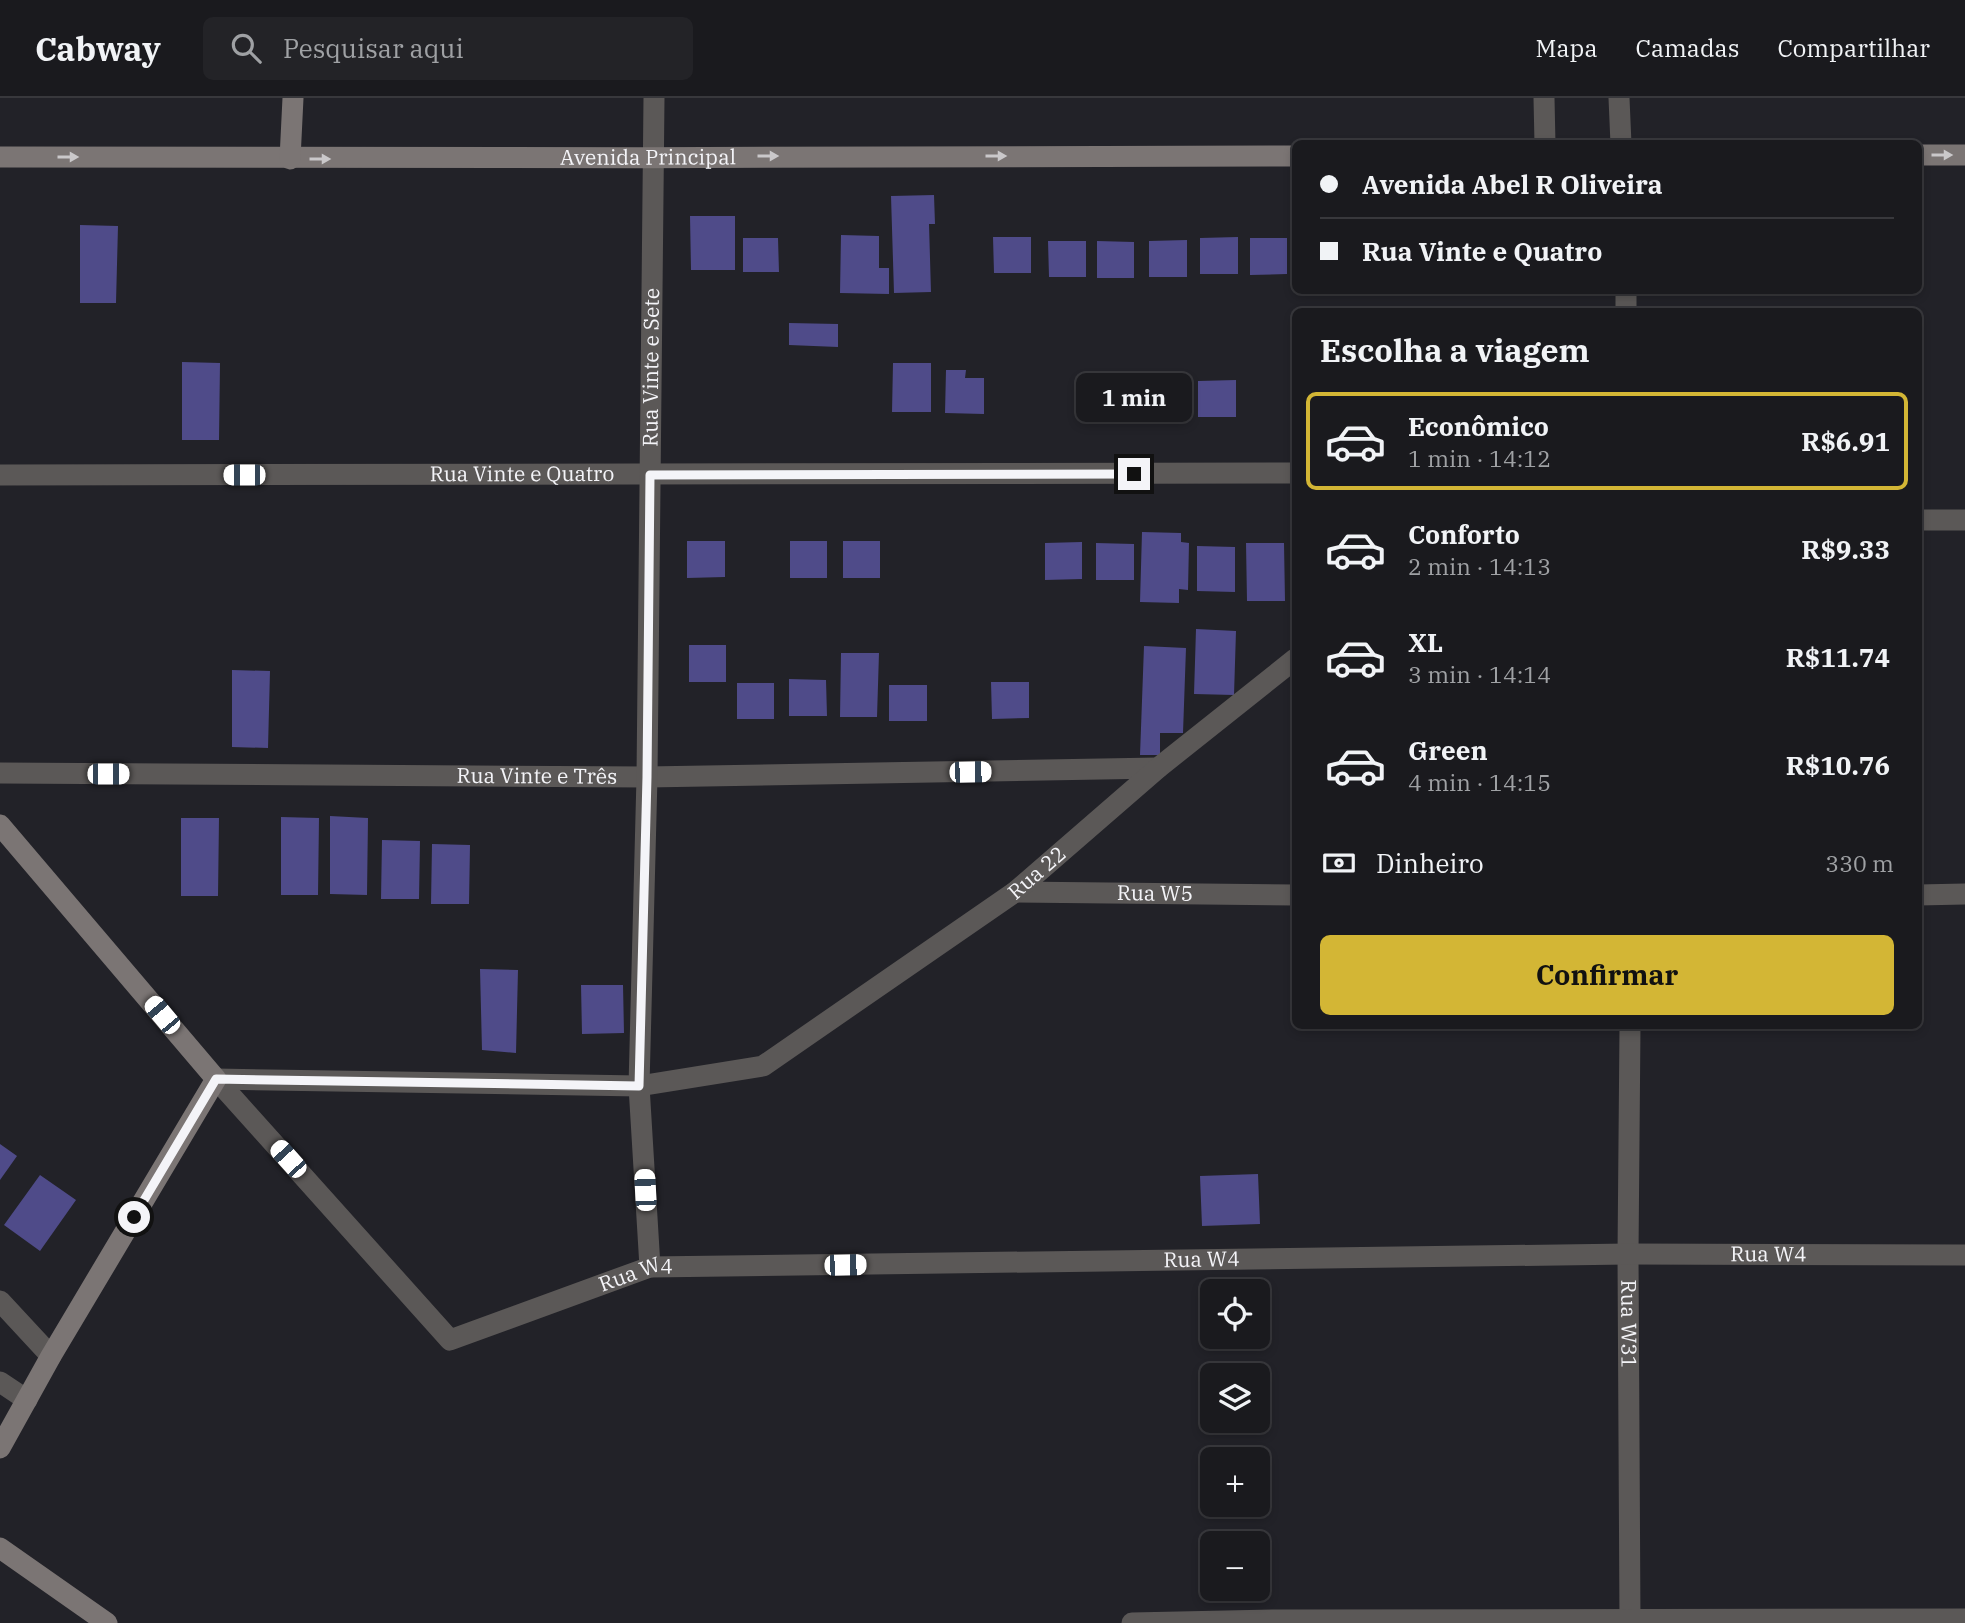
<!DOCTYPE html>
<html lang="pt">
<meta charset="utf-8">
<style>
:root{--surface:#1a1a1e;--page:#232327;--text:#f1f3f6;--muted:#9fa1a4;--line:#38383c;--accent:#d3b635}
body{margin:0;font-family:"IBM Plex Serif",serif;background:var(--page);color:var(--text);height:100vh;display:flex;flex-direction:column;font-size:26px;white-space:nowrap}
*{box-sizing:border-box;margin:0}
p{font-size:23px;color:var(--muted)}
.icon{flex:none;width:38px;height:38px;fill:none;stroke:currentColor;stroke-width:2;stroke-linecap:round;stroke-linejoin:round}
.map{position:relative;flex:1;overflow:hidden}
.details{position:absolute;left:1292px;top:210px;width:630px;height:721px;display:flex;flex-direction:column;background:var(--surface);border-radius:10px;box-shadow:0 4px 10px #0003,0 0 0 2px var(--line)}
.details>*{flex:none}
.banner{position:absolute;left:1292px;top:42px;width:630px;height:154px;border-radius:10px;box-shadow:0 4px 10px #0003,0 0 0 2px var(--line);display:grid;align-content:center;height:154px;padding:0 28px;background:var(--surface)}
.tools{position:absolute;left:1200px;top:1181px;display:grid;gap:14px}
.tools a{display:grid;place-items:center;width:70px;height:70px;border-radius:10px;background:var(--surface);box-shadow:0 4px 10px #0003,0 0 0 2px var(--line);font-size:35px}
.end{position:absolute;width:32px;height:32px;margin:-16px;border:9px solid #f4f4f8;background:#111;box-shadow:0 0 0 4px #111}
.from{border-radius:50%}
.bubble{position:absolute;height:49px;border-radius:10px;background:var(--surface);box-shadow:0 4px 10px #0003,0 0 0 2px var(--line);font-size:23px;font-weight:700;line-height:49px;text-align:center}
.car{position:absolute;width:21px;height:42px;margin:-21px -10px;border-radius:9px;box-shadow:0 0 5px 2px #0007;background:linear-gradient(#fff 24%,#345 0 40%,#fff 0 76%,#345 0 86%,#fff 0)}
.banner b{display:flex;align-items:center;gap:24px;height:66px;font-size:26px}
.banner b+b{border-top:2px solid var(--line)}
.banner i{width:18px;height:18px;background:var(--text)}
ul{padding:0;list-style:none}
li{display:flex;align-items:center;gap:21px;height:98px;margin:0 14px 10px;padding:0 14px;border:4px solid transparent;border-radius:10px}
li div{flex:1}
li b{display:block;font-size:26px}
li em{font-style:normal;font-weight:700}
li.selected{border-color:var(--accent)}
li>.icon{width:63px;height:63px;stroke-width:1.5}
h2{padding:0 28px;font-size:32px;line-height:84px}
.pay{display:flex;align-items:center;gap:18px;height:77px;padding:0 28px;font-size:26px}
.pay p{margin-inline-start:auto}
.cta{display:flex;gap:14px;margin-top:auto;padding:14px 28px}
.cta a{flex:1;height:80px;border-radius:10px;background:var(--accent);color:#111;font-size:28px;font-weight:700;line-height:80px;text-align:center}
header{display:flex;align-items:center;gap:42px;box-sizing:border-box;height:98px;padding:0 35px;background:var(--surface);border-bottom:2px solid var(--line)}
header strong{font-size:33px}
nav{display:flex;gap:38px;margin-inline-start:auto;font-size:24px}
.search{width:490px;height:63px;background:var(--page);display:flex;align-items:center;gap:18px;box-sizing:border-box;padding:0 24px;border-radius:10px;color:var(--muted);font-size:26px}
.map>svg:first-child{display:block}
.building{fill:#4f4b89}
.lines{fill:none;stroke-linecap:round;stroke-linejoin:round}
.street{stroke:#5b5857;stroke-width:21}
.secondary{stroke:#7b7574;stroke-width:21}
.oneway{fill:#cac8ca}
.route{stroke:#f4f4f8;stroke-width:9}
.labels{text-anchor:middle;stroke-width:5;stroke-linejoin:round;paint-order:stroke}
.street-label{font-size:21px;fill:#f4f4f8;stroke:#19191e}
</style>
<header>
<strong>Cabway</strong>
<div class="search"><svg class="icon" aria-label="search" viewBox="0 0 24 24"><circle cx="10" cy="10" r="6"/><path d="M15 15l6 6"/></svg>Pesquisar aqui</div>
<nav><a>Mapa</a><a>Camadas</a><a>Compartilhar</a></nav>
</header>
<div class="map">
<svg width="1965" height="1525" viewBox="0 0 1965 1525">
<rect width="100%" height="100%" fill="#222228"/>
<path class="building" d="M934,97L935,126H929L931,194L894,195L891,98Z
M690,118H735V172H691Z
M80,127L118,128L116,205H80Z
M841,137L879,138V170H889V196L840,195Z
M993,139H1031V175H994Z
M1238,139V176H1200V140Z
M743,140H778L779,174H743Z
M1250,140H1287V176L1250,177Z
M1187,142V179H1149V143Z
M1048,143H1086V179H1049Z
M1097,143L1134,144V180H1097Z
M789,225L838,226V249L789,247Z
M182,264L220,265L219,342H182Z
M893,265H931V314H892Z
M946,272H966L965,280H984V316L945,315Z
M1149,282H1187V319H1149Z
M1236,282V319H1198V283Z
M1142,434L1181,435V444L1189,445L1188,492L1179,491V505L1140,504Z
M687,443H725V479L687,480Z
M790,443H827V480H790Z
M843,443H880V480H843Z
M1082,444V481L1045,482V445Z
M1096,445L1134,446V482H1096Z
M1246,445H1284L1285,503H1247Z
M1197,448L1235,449V494L1197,493Z
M1196,531L1236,533L1234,597L1194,596Z
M689,547H726V584H689Z
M1144,548L1186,550L1183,635H1160V657H1140Z
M841,555H879L877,619H840Z
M232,572L270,573L268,650L232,649Z
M789,581L826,582L827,618H789Z
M991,584H1029V620L992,621Z
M737,585H774V621H737Z
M889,587H927V623H889Z
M330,718L368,720L367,797L330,796Z
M281,719L319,720L318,797H281Z
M181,720H219L218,798H181Z
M382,742L420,743L419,801H381Z
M432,746L470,747L469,806H431Z
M480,871L518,872L516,955L482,952Z
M581,887H623L624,935L582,936Z
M0,1046L17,1058L0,1082Z
M1258,1076L1260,1126L1202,1128L1200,1078Z
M40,1077L76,1102L40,1153L4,1127Z"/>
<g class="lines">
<g class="street">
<path d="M1544,0L1545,46"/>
<path d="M1619,0L1621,46"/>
<path d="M1626,192V214"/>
<path id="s1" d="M0,377L1295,375"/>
<path d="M1918,422H1965"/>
<path id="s2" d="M0,675L647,679L1158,670"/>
<path id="s3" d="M1015,794L1295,797"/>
<path d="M1918,797L1965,796"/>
<path id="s4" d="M1630,928L1628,1156L1630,1525"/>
<path id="s5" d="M216,981L450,1242L650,1169L1628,1156L1965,1157"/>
<path id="s6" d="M216,981L639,988L763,968L1015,794L1158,670L1295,561"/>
<path id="s7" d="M650,1169L639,988L647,679L654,0"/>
<path d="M0,1203L51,1258"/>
<path d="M0,1284L27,1302"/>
<path d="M1132,1525L1274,1522L1965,1521"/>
</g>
<g class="secondary">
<path d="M1918,57H1965"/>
<path id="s8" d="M0,59C432,62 863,58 1295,58"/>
<path d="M290,61L293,0"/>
<path d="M0,727L216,981L51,1258L0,1350"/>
<path d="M0,1450L107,1525"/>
</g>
</g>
<defs><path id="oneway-solid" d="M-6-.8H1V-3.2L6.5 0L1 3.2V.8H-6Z" transform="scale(1.75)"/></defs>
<g class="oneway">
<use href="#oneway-solid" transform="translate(1942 57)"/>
<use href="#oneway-solid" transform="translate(768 58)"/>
<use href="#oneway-solid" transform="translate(996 58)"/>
<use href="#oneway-solid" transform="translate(68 59)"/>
<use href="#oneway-solid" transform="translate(320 61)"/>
</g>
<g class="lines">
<path class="route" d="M134,1119L216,981L639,988L647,679L650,377L1134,376"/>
</g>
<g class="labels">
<g class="street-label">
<text dy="7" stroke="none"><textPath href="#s8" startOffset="648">Avenida Principal</textPath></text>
<text dy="7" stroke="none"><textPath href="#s7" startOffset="900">Rua Vinte e Sete</textPath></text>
<text dy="7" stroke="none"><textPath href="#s1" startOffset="522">Rua Vinte e Quatro</textPath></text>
<text dy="7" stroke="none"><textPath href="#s2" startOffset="537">Rua Vinte e Três</textPath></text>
<text dy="7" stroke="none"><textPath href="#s6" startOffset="884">Rua 22</textPath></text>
<text dy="7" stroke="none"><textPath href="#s3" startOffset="140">Rua W5</textPath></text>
<text dy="7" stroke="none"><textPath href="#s5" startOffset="1682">Rua W4</textPath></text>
<text dy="7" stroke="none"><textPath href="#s5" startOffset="1115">Rua W4</textPath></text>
<text dy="7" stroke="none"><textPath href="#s5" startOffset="548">Rua W4</textPath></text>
<text dy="7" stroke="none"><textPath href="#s4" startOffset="298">Rua W31</textPath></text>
</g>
</g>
</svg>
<div class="tools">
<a><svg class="icon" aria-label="locate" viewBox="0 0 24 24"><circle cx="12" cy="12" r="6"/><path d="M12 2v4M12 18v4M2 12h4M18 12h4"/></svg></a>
<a><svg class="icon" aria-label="layers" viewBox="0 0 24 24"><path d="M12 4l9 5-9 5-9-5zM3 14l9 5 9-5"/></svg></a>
<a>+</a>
<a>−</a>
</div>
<i class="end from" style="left:134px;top:1119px"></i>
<i class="end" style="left:1134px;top:376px"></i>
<div class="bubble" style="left:1076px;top:275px;width:116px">1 min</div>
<i class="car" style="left:244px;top:377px;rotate:270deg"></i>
<i class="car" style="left:970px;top:674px;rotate:89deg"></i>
<i class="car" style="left:108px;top:676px;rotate:90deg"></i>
<i class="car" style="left:162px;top:917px;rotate:320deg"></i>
<i class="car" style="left:288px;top:1061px;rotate:318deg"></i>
<i class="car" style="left:645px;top:1092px;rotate:357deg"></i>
<i class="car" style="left:845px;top:1167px;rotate:89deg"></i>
<div class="banner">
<b><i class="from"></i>Avenida Abel R Oliveira</b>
<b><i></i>Rua Vinte e Quatro</b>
</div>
<section class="details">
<h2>Escolha a viagem</h2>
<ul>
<li class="selected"><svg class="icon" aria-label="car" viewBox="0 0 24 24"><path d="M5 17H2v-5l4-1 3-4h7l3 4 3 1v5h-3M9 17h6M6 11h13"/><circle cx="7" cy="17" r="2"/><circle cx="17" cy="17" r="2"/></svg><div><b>Econômico</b><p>1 min · 14:12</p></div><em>R$6.91</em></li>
<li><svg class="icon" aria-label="car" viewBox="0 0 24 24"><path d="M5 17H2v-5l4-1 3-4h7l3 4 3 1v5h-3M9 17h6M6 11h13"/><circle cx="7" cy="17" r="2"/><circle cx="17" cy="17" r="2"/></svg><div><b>Conforto</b><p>2 min · 14:13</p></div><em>R$9.33</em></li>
<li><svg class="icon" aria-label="car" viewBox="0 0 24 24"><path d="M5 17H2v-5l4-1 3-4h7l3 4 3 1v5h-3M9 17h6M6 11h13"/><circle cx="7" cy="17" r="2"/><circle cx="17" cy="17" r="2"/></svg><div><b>XL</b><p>3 min · 14:14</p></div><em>R$11.74</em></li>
<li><svg class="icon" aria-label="car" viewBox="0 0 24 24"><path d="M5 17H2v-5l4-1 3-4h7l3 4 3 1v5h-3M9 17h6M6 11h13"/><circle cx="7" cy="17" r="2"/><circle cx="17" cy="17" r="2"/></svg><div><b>Green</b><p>4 min · 14:15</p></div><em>R$10.76</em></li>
</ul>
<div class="pay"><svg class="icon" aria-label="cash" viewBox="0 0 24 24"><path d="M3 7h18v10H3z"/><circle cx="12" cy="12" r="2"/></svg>Dinheiro<p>330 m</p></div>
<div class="cta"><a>Confirmar</a></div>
</section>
</div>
